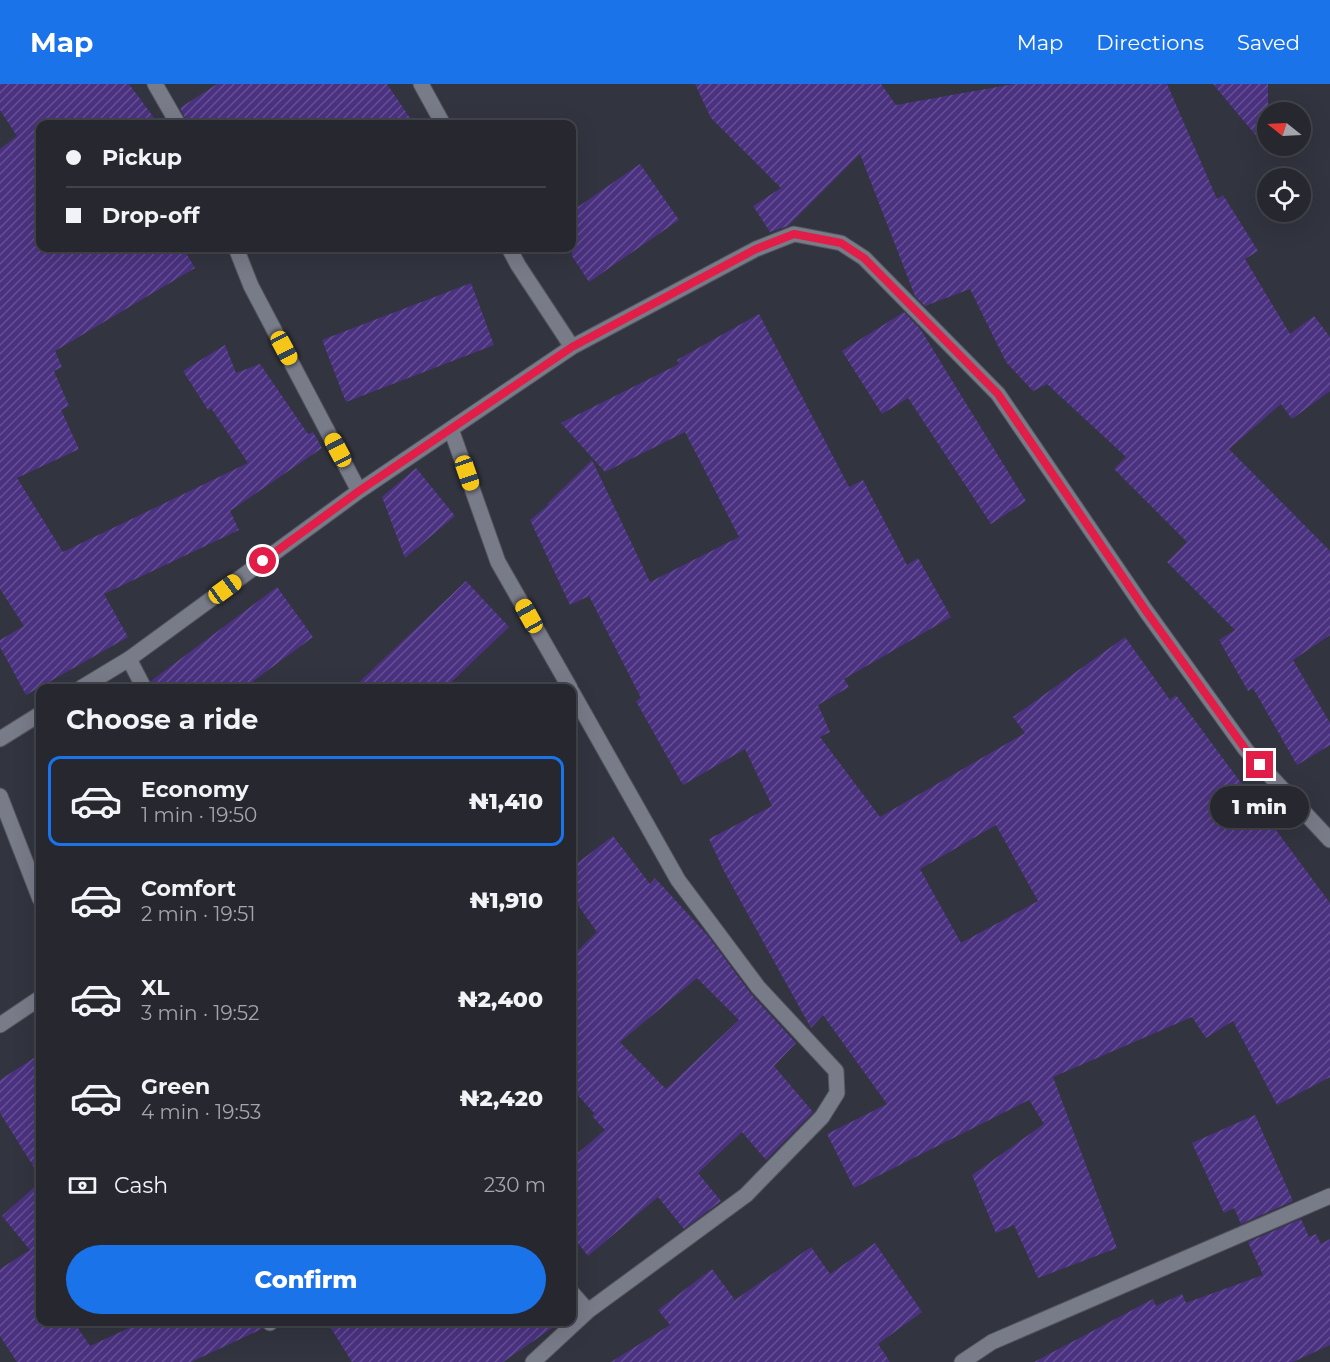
<!DOCTYPE html>
<meta charset="utf-8">
<style>
:root{--surface:#26272f;--page:#2e2f37;--text:#f1f3f6;--muted:#a4a5aa;--line:#42444b;--accent:#1a73e8}
body{margin:0;font-family:Montserrat,sans-serif;background:var(--page);color:var(--text);height:100vh;display:flex;flex-direction:column;font-size:22px;white-space:nowrap}
*{box-sizing:border-box;margin:0}
p{font-size:20px;color:var(--muted)}
.icon{flex:none;width:33px;height:33px;fill:none;stroke:currentColor;stroke-width:2;stroke-linecap:round;stroke-linejoin:round}
.map{position:relative;flex:1;overflow:hidden}
.panel{position:absolute;left:36px;top:600px;width:540px;height:642px;display:flex;flex-direction:column;background:var(--surface);border-radius:12px;box-shadow:0 6px 24px #0002,0 0 0 2px var(--line)}
.panel>*{flex:none}
.banner{position:absolute;left:36px;top:36px;width:540px;height:132px;border-radius:12px;box-shadow:0 6px 24px #0002,0 0 0 2px var(--line);display:grid;align-content:center;height:132px;padding:0 30px;background:var(--surface)}
.needle{width:39px;rotate:288deg}
.controls{position:absolute;left:1257px;top:18px;display:grid;gap:12px}
.controls a{display:grid;place-items:center;width:54px;height:54px;border-radius:50%;background:var(--surface);box-shadow:0 6px 24px #0002,0 0 0 2px var(--line);font-size:30px}
.end{position:absolute;width:27px;height:27px;margin:-14px;border:8px solid #e11d48;background:#fff;box-shadow:0 0 0 3px #fff}
.from{border-radius:50%}
.bubble{position:absolute;height:42px;border-radius:21px;background:var(--surface);box-shadow:0 6px 24px #0002,0 0 0 2px var(--line);font-size:20px;font-weight:800;line-height:42px;text-align:center}
.car{position:absolute;width:18px;height:36px;margin:-18px -9px;border-radius:8px;box-shadow:0 0 4px 2px #0007;background:linear-gradient(#f5c518 24%,#345 0 40%,#f5c518 0 76%,#345 0 86%,#f5c518 0)}
.banner b{display:flex;align-items:center;gap:21px;height:57px;font-size:22px}
.banner b+b{border-top:2px solid var(--line)}
.banner i{width:15px;height:15px;background:var(--text)}
ul{padding:0;list-style:none}
li{display:flex;align-items:center;gap:18px;height:90px;margin:0 12px 9px;padding:0 18px;border:3px solid transparent;border-radius:12px}
li div{flex:1}
li b{display:block;font-size:22px}
li em{font-style:normal;font-weight:800}
li.on{border-color:var(--accent)}
li>.icon{width:54px;height:54px;stroke-width:1.5}
h2{padding:0 30px;font-size:27px;line-height:72px}
.pay{display:flex;align-items:center;gap:15px;height:66px;padding:0 30px;font-size:22px}
.pay p{margin-inline-start:auto}
.action{display:flex;gap:12px;margin-top:auto;padding:12px 30px}
.action a{flex:1;height:69px;border-radius:36px;background:var(--accent);color:#fff;font-size:24px;font-weight:800;line-height:69px;text-align:center}
header{display:flex;align-items:center;gap:36px;box-sizing:border-box;height:84px;padding:0 30px;background:var(--accent);color:#fff}
header strong{font-size:28px}
nav{display:flex;gap:33px;margin-inline-start:auto;font-size:21px}
.map>svg:first-child{display:block}
.building{fill:url(#building-hatch);fill-rule:evenodd}
.lines{fill:none;stroke-linecap:round;stroke-linejoin:round}
.minor-casing{stroke:#51535c;stroke-width:17}
.minor{stroke:#787b88;stroke-width:15}
.route{stroke:#e11d48;stroke-width:8}
</style>
<header>
<strong>Map</strong>
<nav><a>Map</a><a>Directions</a><a>Saved</a></nav>
</header>
<div class="map">
<svg width="1330" height="1278" viewBox="0 0 1330 1278">
<defs>
<pattern id="building-hatch" width="6" height="6" patternUnits="userSpaceOnUse" patternTransform="scale(1.5)"><rect width="6" height="6" fill="#4b3281"/><path d="M-1 1l2-2M0 6l6-6M5 7l2-2" fill="none" stroke="#655093"/></pattern>
</defs>
<rect width="100%" height="100%" fill="#32343f"/>
<path class="building" d="M0,0H129L157,38L163,34L167,40H40V164H183L195,184L55,267L62,283L54,287L69,322L61,326L79,365L17,394L63,468L248,379L211,324L208,326L183,287L225,261L236,289L260,280L308,350L313,348L322,364L230,427L239,446L104,510L128,553L26,611L0,563V556L24,542L0,505V65L17,52L0,26Z
M217,0H387L414,40H188L180,24Z
M695,0H881L896,21L1014,0H1167L1217,115L1223,111L1258,167L1245,175L1290,250L1314,232L1330,253V307L1292,335L1281,320L1229,365L1330,467V551L1293,576L1330,639V661L1297,681L1253,604L1248,607L1219,556L1235,546L1167,478L1187,458L1114,385L1126,373L1047,300L1033,307L1006,278L970,205L925,222L915,212L860,70L788,142L770,148L753,122L781,104L711,34Z
M1213,0H1268V66Z
M640,80L679,136L589,198L572,172V127Z
M471,199L494,261L346,318L322,256Z
M904,228L921,246L1026,417L991,440L908,314L882,330L842,267Z
M759,230L849,403L863,396L907,481L918,474L951,533L844,595L849,603L818,621L830,648L820,653L880,733L1025,649L1013,633L1125,553L1170,616L1176,611L1330,819V993L1277,1021L1233,937L1206,954L1192,933L1053,993L1117,1164L1038,1194L1014,1141L996,1149L972,1091L1044,1040L1029,1016L854,1104L827,1050L887,1020L823,931L811,944L725,789L709,755L772,722L745,665L683,701L636,617L641,614L589,512L570,521L530,436L548,421L547,420L592,376L650,498L739,453L685,348L605,388L561,339L679,280L677,276ZM996,741L1038,817L961,859L920,785Z
M416,384L455,432L405,474L382,413Z
M466,497L509,543L445,604H353Z
M277,503L313,553L244,604H154L151,597Z
M613,752L650,800L655,794L708,852L751,910L796,959L774,982L813,1028L766,1076L742,1048L698,1089L721,1117L684,1145L658,1113L588,1172L572,1152V1074L605,1046L592,1032L595,1030L572,1005V872L597,848L572,813V783ZM697,894L739,936L666,1005L620,958Z
M40,970V1093L0,1029V996Z
M1255,1031L1293,1117L1241,1140L1234,1124L1224,1129L1192,1059Z
M40,1098V1238H74L90,1262L142,1238H260L262,1245L191,1278H17L0,1252V1185L30,1166L2,1132Z
M1301,1135L1309,1153L1316,1150L1321,1160L1330,1155V1261L1293,1278H1034L1153,1215L1156,1222L1182,1210L1186,1219L1263,1191L1248,1158Z
M875,1159L922,1228L878,1260L890,1278H611L670,1241L658,1226L712,1185L735,1216L811,1163L830,1190Z
M327,1238H561L503,1278H352Z"/>
<g class="lines">
<defs>
<path id="minor" d="M155,0L178,40
M421,0L443,40
M236,164L251,202L359,407
M509,164L518,181L572,263
M451,345L498,478L570,604
M129,575L144,604
M81,604L129,575L359,407L572,263L756,165L794,150L841,159L864,174L998,310L1146,527L1246,666L1330,756
M0,655L40,630
M0,712L40,815
M0,941L40,914
M572,1209L588,1227
M269,1238L270,1239
M533,1278L588,1227L746,1111L822,1033L837,1009L836,987L758,903L678,796L572,608
M962,1278L992,1258L1330,1112"/>
</defs>
<use href="#minor" class="minor-casing"/>
<use href="#minor" class="minor"/>
</g>
<g class="lines">
<path class="route" d="M263,477L359,407L572,263L756,165L794,150L841,159L864,174L998,310L1146,527L1246,666L1260,681"/>
</g>
</svg>
<div class="controls">
<a><svg class="needle" viewBox="-14 -14 28 28"><path d="M0-13l5 13h-10z" fill="#e53935"/><path d="M0 13l5-13h-10z" fill="#a4a5aa"/></svg></a>
<a><svg class="icon" aria-label="locate" viewBox="0 0 24 24"><circle cx="12" cy="12" r="6"/><path d="M12 2v4M12 18v4M2 12h4M18 12h4"/></svg></a>
</div>
<i class="end from" style="left:263px;top:477px"></i>
<i class="end" style="left:1260px;top:681px"></i>
<div class="bubble" style="left:1210px;top:702px;width:99px">1 min</div>
<i class="car" style="left:284px;top:264px;rotate:152deg"></i>
<i class="car" style="left:338px;top:366px;rotate:332deg"></i>
<i class="car" style="left:467px;top:389px;rotate:161deg"></i>
<i class="car" style="left:225px;top:505px;rotate:54deg"></i>
<i class="car" style="left:529px;top:532px;rotate:331deg"></i>
<div class="banner">
<b><i class="from"></i>Pickup</b>
<b><i></i>Drop-off</b>
</div>
<section class="panel">
<h2>Choose a ride</h2>
<ul>
<li class="on"><svg class="icon" aria-label="car" viewBox="0 0 24 24"><path d="M5 17H2v-5l4-1 3-4h7l3 4 3 1v5h-3M9 17h6M6 11h13"/><circle cx="7" cy="17" r="2"/><circle cx="17" cy="17" r="2"/></svg><div><b>Economy</b><p>1 min · 19:50</p></div><em>₦1,410</em></li>
<li><svg class="icon" aria-label="car" viewBox="0 0 24 24"><path d="M5 17H2v-5l4-1 3-4h7l3 4 3 1v5h-3M9 17h6M6 11h13"/><circle cx="7" cy="17" r="2"/><circle cx="17" cy="17" r="2"/></svg><div><b>Comfort</b><p>2 min · 19:51</p></div><em>₦1,910</em></li>
<li><svg class="icon" aria-label="car" viewBox="0 0 24 24"><path d="M5 17H2v-5l4-1 3-4h7l3 4 3 1v5h-3M9 17h6M6 11h13"/><circle cx="7" cy="17" r="2"/><circle cx="17" cy="17" r="2"/></svg><div><b>XL</b><p>3 min · 19:52</p></div><em>₦2,400</em></li>
<li><svg class="icon" aria-label="car" viewBox="0 0 24 24"><path d="M5 17H2v-5l4-1 3-4h7l3 4 3 1v5h-3M9 17h6M6 11h13"/><circle cx="7" cy="17" r="2"/><circle cx="17" cy="17" r="2"/></svg><div><b>Green</b><p>4 min · 19:53</p></div><em>₦2,420</em></li>
</ul>
<div class="pay"><svg class="icon" aria-label="cash" viewBox="0 0 24 24"><path d="M3 7h18v10H3z"/><circle cx="12" cy="12" r="2"/></svg>Cash<p>230 m</p></div>
<div class="action"><a>Confirm</a></div>
</section>
</div>
